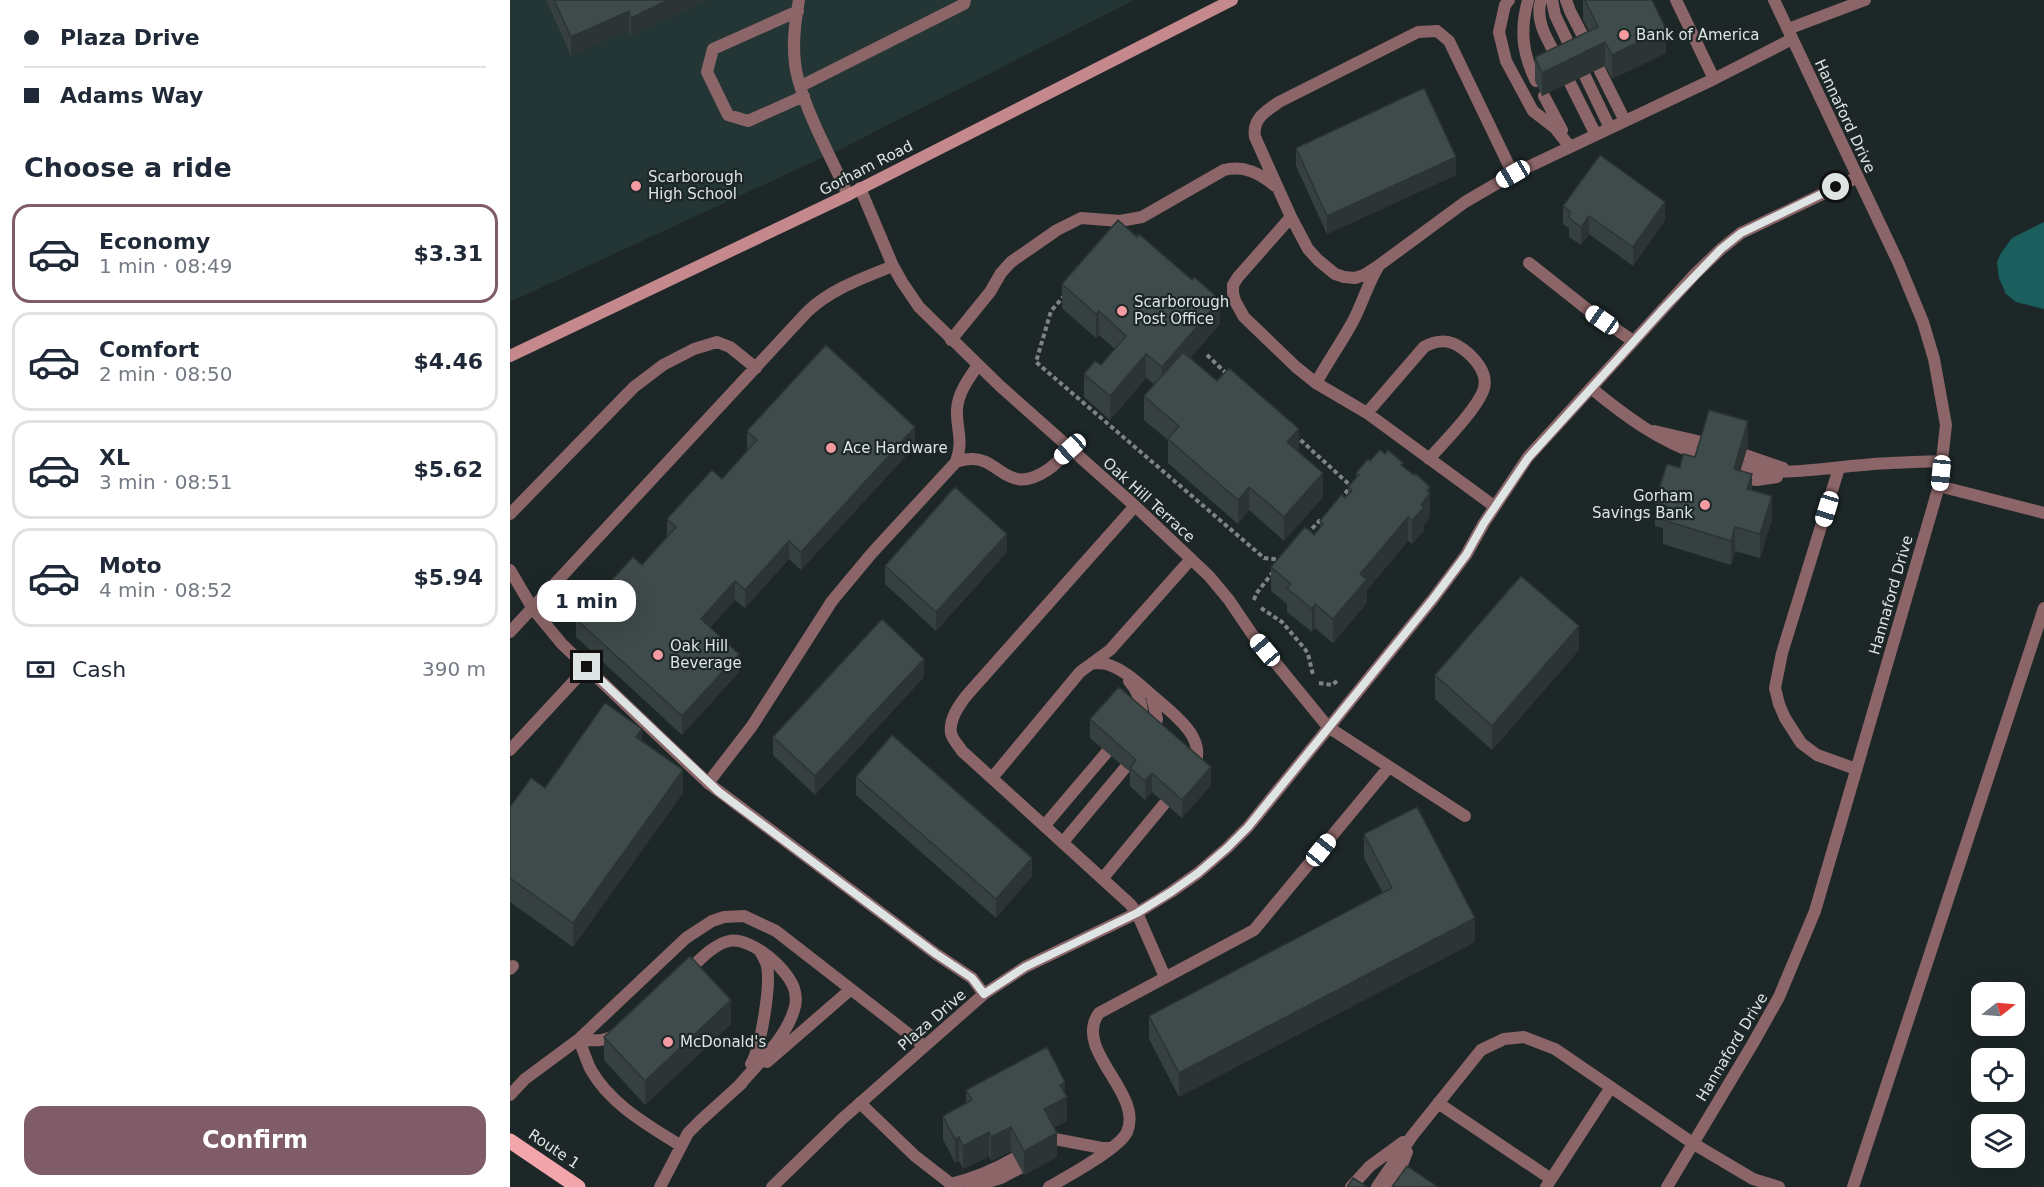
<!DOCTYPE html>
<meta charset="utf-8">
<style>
:root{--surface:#fff;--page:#f2f2f3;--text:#1f2937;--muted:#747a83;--line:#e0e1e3;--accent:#7f5c67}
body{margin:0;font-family:"DejaVu Sans",sans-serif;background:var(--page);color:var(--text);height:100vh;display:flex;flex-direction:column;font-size:22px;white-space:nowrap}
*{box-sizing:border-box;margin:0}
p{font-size:20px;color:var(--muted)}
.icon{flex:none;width:33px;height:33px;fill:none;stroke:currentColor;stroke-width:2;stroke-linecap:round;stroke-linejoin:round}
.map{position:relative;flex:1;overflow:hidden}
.drawer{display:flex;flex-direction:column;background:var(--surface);width:510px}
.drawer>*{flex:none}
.banner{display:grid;align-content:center;height:132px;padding:0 24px;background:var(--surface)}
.needle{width:39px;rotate:73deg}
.buttons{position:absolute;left:1461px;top:982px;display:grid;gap:12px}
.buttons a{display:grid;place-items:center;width:54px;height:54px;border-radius:12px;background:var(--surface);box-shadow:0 6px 24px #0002;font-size:30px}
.end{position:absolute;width:27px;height:27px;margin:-14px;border:8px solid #dee4e4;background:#111;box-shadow:0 0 0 3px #111}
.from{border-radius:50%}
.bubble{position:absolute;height:42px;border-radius:18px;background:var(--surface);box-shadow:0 6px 24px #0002;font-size:20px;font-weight:700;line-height:42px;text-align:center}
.car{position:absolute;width:18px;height:36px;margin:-18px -9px;border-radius:8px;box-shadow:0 0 4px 2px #0007;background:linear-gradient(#fff 24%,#345 0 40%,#fff 0 76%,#345 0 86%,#fff 0)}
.banner b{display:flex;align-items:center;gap:21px;height:57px;font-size:22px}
.banner b+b{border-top:2px solid var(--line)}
.banner i{width:15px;height:15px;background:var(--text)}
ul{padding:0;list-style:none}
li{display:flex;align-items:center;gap:18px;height:99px;margin:0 12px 9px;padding:0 12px;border:3px solid var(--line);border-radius:18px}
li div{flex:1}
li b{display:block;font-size:22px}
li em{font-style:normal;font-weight:700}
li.on{border-color:var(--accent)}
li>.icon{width:54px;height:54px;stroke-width:1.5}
h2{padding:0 24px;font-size:27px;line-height:72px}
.pay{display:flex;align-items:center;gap:15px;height:66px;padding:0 24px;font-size:22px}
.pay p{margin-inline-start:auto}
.action{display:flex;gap:12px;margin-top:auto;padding:12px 24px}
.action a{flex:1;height:69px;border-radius:18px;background:var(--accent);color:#fff;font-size:24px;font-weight:700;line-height:69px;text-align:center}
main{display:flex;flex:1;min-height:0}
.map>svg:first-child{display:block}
.built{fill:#243535}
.water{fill:#1b5e5e}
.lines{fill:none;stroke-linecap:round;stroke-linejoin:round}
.path{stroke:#7c8484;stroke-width:4;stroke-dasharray:4.5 3;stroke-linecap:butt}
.lane{stroke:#8b6567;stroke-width:12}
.street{stroke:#8b6567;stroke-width:12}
.secondary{stroke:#c5898d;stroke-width:12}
.primary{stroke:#f2a5aa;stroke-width:15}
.wall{fill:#364040}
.shaded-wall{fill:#2c3434}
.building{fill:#3f4a4a;stroke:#2c3434;stroke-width:1.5}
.route{stroke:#dee4e4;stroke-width:8}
.poi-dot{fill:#f49aa1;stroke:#1d2727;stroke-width:2}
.labels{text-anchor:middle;stroke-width:4.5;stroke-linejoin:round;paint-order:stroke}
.poi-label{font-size:15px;fill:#dee4e4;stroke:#1d2727;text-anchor:start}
.street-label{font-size:15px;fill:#dee4e4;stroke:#1d2727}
</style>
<main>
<section class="drawer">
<div class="banner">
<b><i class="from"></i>Plaza Drive</b>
<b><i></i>Adams Way</b>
</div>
<h2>Choose a ride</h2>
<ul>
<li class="on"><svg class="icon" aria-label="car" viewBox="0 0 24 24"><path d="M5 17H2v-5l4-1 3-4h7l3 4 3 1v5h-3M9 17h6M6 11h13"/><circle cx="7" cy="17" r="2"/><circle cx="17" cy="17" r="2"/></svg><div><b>Economy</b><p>1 min · 08:49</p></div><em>$3.31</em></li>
<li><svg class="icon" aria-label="car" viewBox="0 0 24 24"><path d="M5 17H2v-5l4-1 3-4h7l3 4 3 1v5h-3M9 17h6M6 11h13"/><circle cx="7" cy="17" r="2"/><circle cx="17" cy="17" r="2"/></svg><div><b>Comfort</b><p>2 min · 08:50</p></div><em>$4.46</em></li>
<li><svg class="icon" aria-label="car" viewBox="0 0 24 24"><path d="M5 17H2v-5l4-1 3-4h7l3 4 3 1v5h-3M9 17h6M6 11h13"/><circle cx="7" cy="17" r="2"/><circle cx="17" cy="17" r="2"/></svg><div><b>XL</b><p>3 min · 08:51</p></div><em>$5.62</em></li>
<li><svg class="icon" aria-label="car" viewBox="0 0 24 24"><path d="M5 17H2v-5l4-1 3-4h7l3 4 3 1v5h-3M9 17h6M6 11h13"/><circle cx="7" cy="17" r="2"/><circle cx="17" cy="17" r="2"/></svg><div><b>Moto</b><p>4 min · 08:52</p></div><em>$5.94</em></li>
</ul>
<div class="pay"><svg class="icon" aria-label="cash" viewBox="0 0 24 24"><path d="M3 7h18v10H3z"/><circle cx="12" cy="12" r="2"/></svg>Cash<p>390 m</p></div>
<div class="action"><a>Confirm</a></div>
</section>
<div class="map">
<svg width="1534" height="1187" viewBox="0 0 1534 1187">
<rect width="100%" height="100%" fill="#1d2727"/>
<path class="built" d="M0,0H624L333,148L0,302Z"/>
<path class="water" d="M1534,222V309L1506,302L1496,294L1489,278L1487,262L1491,253L1502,238Z"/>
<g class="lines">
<path class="path" d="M555,295L541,311L526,362L754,558L773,560
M697,355L717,374
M785,435L841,486L844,484
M830,499L841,487
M797,534L812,518
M744,600L746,594L763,572
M751,608L772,622L795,649L798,654L803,675
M809,683L822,685L827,681"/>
<path class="lane" d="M289,0C284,26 281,53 288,79C299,119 321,157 338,195
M999,0L995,5L989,32L996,61L1023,111L1045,128L1060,147
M1018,0C1010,30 1012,53 1026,81
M1031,0C1024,23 1040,43 1050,63
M1042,0L1045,15L1065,57
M1056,0L1060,11L1079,48
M1166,0L1204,79
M288,11L203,49L197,72L218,115L238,121L294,96
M1278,29L1355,0
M1089,69L1115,121
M1075,76L1100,128
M1060,83L1086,135
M291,86L454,4L455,0
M1034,96L1052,130
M1003,174L939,41L927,31L908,32L769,102C756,111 742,119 745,137L781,217L798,249L808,260L825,274L834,277L845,278L854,275L868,266L955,202L1003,174L1204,79L1282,39
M781,217L728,277L723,285V293L725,301L734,317L786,367L806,383L857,413L984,506
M1019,263L1077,309L1123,341
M441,340L480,292L491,273L501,262L547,230L571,218L610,221L632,217L714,170C734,165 750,173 765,186
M468,365C459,378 448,393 447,409C446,430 454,439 446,462C450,461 455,459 460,459C490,457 497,498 539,469C547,463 553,456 560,449
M806,383C817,363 831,343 842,323C852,305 857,285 868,267
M1081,388C1115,416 1150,442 1193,456
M857,413L914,347C928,339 940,339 953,349C965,358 978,373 974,388C969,407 933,443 919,459
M1144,431L1196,443
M1235,455L1273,468
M1232,467C1272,477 1312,468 1353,465C1379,462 1406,462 1432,461
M1329,468L1272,653L1265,688L1269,704L1275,718L1291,743L1307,755L1346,769
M1228,478L1247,480L1267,477
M1429,486L1534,513
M625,506L457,695C449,705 439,719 441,733C442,739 449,746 452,751L620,904L627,913L655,977
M0,514L124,387L153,365L184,349L207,342L220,347L246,368
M0,632L297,312C321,289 353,278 383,266
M582,663C586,663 592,663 596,664C614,669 629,684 643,696C662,713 700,739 683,768
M619,681C626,689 631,700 632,711L626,720
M642,697L647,719L643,735
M818,727L955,816
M0,750L77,667
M482,778L570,672L600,650L681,559
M198,783L242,726L322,601L362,553L446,462
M535,825L597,752
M553,842L615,768
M593,878L655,803
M0,969L3,966
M175,974C188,962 202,945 219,941C241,936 281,971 285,992C286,997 286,1005 284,1010C275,1040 246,1065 227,1088
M108,1033C96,1042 84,1041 69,1039C73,1050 76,1060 81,1070C101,1105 138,1125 171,1146
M257,1062L340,990
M241,1064C251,1048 261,985 257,966C256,961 253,957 251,953
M0,1095L15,1079L69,1039L176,938L202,921L214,917L234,916L266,931L414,1046
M350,1103L405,1156L445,1187
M928,1103L1041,1179
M539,1140L545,1139L592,1148H601
M440,1184C463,1179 484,1170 505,1158
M150,1187L178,1133L190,1121L232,1083
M461,1187L491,1178L510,1168
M539,1187C555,1178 610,1148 617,1132C634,1093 562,1050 589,1013L744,930L879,767
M841,1187L860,1166L893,1142
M867,1187L902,1136L971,1050L994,1039L1014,1037L1045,1049L1184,1144L1243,1179L1269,1187
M880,1187L891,1167L897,1152
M1036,1187L1101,1087
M1343,1187L1534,608"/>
<path class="street" d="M350,188L383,266L392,282L409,307L490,386L625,506L699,576L719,600L742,634L818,727
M0,570L23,609L52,644L198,783L426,954L462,978L474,994
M262,1187L332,1119L474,994L515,967L627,913L661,892L688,873L717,848L738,827L923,599L956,555L974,523L1018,457L1185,274L1211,249L1231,233L1348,177
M1157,1187L1242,1045L1269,997L1305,911L1429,486L1436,425L1424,359L1413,322L1389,264L1264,0"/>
<path class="secondary" d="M0,356L338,195L722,0"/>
<path class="primary" d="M0,1141L68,1187"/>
</g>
<path class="wall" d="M36,0H196L121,36L119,30L61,56Z
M1073,0H1142L1156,53L1102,79L1095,66L1032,96L1025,81V57L1079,31L1073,20Z
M786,148L946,175L817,234L786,166Z
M1053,206L1155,220L1123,266L1079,234L1071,245L1059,237V228L1053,224Z
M552,284L710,324L680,358L789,452L813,497L774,541L739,510L728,524L658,463V440L634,420V396L644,384L636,378L600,420L574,397V374L591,365L605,349L589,335L586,338L552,308Z
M237,431L405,446L291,570L279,559L235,608L225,600L200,627L229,672L172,735L66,637V619L132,565L157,537V519L212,479L238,450H237Z
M1238,445L1230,471L1242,490L1262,520L1250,558L1225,551L1221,565L1153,544V528L1145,526V502L1170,468L1185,457Z
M875,454L893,467L920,517L914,525V531L902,544L898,541L857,590V603L823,643L805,628L802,632L777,612V604L761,591V567L804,535L810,528V521L838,494V487L846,478V473L860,461Z
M497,552L426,631L375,584V566Z
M1069,650L982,750L925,699V675Z
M414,677L305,795L263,755V737Z
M580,719L701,785L672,818L642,792L635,800L620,786V772L580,738Z
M132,741L173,793L63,947L0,902V807L35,788Z
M346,777L522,876L486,918L346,795Z
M854,834L965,942L669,1097L639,1039V1016L873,893L854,858Z
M221,1024L135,1105L94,1060V1037Z
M456,1090L555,1094L557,1121L544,1127L547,1157L514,1175L501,1151L481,1161L479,1156L453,1169L449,1161L445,1163L433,1139V1116L456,1103Z"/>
<path class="shaded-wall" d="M158,0H196L121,36V18Z
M119,11V30L61,56V37Z
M1156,29V53L1102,79V55Z
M1095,42V66L1032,96V73Z
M946,157V175L817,234V216Z
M1155,202V220L1123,266V247Z
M1079,216V234L1071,245V227Z
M710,300V324L652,391V367Z
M589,311V335L586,338V314Z
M636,354V378L600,420V396Z
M1238,421V445L1224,493V469Z
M405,427V446L291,570V552Z
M789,429V453L777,442Z
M813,473V497L774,541V517Z
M1242,474V498L1237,489Z
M739,487V510L728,524V500Z
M920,487V517L914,525V531L902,544V521L917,491Z
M1262,496V520L1250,558V534Z
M898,517V541L857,590V603L823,643V619L850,574Z
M1225,527V551L1221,565V541Z
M497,534V552L426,631V612Z
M279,541V559L235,608V590Z
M225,581V600L191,638V619Z
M805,604V628L802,632V609Z
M1069,626V650L982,750V726Z
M229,654V672L172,735V716Z
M414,659V677L305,795V776Z
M132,729V753L126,737Z
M701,767V785L672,818V800Z
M173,770V793L63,947V923Z
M642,773V792L635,800V781Z
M522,858V876L486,918V899Z
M965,918V942L669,1097V1073Z
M221,1000V1024L135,1105V1081Z
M555,1082V1098L557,1097V1121L534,1133V1109L550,1085Z
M501,1127V1151L481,1161V1137Z
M479,1132V1156L453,1169V1146Z
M547,1133V1157L514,1175V1151Z
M449,1137V1161L445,1163V1139Z"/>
<path class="building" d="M44,0H158L121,18L119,11L61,37Z
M1075,0H1142L1156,29L1102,55L1095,42L1032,73L1025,57L1088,27Z
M914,88L946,157L817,216L786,148Z
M1090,155L1155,202L1123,247L1079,216L1071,227L1059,218L1060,211L1053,206Z
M608,220L627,237L629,234L682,280L684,277L710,300L652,367L636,354L600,396L574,374L585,361L591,365L616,336L589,311L586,314L552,284Z
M316,345L405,427L291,552L279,541L235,590L225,581L191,619L229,654L172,716L66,619L123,557L132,565L166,527L157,519L202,470L212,479L247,440L237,431Z
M673,352L707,381L719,368L789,429L777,442L813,473L774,517L739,487L728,500L658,439L669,426L634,396Z
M1199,410L1238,421L1224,469L1242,474L1237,489L1262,496L1250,534L1225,527L1221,541L1153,520L1157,506L1145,502L1157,464L1170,468L1173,454L1185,457Z
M870,450L875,454L878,450L893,463L891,465L904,475L906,474L920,487L917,491L920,493L911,505L914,507L902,521L898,517L850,574L857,579L823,619L805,604L802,609L777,588L781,584L761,567L795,527L804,535L813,524L810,521L831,495L835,498L842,490L838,487L849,475L846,473L858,459L860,461Z
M445,487L497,534L426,612L375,566Z
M1011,576L1069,626L982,726L925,675Z
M372,619L414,659L305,776L263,737Z
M609,687L701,767L672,800L642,773L635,781L620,768L626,760L580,719Z
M95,703L132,729L126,737L173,770L63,923L0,878V807L21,778L35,788Z
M382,735L522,858L486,899L346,777Z
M907,807L965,918L669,1073L639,1016L882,888L854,834Z
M180,956L221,1000L135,1081L94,1037Z
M537,1047L555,1082L550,1085L557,1097L534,1109L547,1133L514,1151L501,1127L481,1137L479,1132L453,1146L449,1137L445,1139L433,1116L462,1100L456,1090Z
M897,1166L928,1187H882Z
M843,1178L857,1187H837Z"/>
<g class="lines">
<path class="route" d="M77,667L209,792L426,954L462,978L474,994L515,967L627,913L661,892L688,873L717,848L738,827L923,599L956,555L974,523L1018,458L1156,306L1211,249L1231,233L1326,187"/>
</g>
<g class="poi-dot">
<circle cx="1114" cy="35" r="6"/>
<circle cx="126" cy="186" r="6"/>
<circle cx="612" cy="311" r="6"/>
<circle cx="321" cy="448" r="6"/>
<circle cx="1195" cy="505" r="6"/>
<circle cx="148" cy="655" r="6"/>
<circle cx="158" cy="1042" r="6"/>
</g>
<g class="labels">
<g class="poi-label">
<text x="1126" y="40">Bank of America</text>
<text x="138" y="182">Scarborough<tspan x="138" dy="17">High School</tspan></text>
<text x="624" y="307">Scarborough<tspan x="624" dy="17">Post Office</tspan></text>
<text x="333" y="453">Ace Hardware</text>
<text x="1183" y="501" text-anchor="end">Gorham<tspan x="1183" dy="17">Savings Bank</tspan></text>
<text x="160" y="651">Oak Hill<tspan x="160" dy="17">Beverage</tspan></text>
<text x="170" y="1047">McDonald's</text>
</g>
<g class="street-label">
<text transform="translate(1335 116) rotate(65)" y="5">Hannaford Drive</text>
<text transform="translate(356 168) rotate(-27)" y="5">Gorham Road</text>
<text transform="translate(639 500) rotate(42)" y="5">Oak Hill Terrace</text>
<text transform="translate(1381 595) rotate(-74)" y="5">Hannaford Drive</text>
<text transform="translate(422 1020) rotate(-41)" y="5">Plaza Drive</text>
<text transform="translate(1222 1047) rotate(-59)" y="5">Hannaford Drive</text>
<text transform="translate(44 1149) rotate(34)" y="5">Route 1</text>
</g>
</g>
</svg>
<div class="buttons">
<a><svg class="needle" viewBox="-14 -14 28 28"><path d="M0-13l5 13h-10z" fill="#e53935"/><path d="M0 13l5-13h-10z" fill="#747a83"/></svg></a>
<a><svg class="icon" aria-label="locate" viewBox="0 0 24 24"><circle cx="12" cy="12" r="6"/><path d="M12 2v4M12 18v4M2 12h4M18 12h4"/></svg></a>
<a><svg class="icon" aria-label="layers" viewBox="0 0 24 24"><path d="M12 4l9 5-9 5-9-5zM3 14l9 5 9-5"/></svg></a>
</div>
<i class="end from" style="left:1326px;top:187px"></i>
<i class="end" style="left:77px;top:667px"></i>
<div class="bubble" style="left:27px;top:580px;width:99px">1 min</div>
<i class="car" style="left:1003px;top:174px;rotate:240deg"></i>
<i class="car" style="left:1092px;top:320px;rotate:305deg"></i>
<i class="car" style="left:560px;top:449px;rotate:228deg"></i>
<i class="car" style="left:1431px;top:473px;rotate:186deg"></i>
<i class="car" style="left:1317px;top:509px;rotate:197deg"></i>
<i class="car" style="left:755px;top:650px;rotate:320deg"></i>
<i class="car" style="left:811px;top:850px;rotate:39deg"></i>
</div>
</main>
